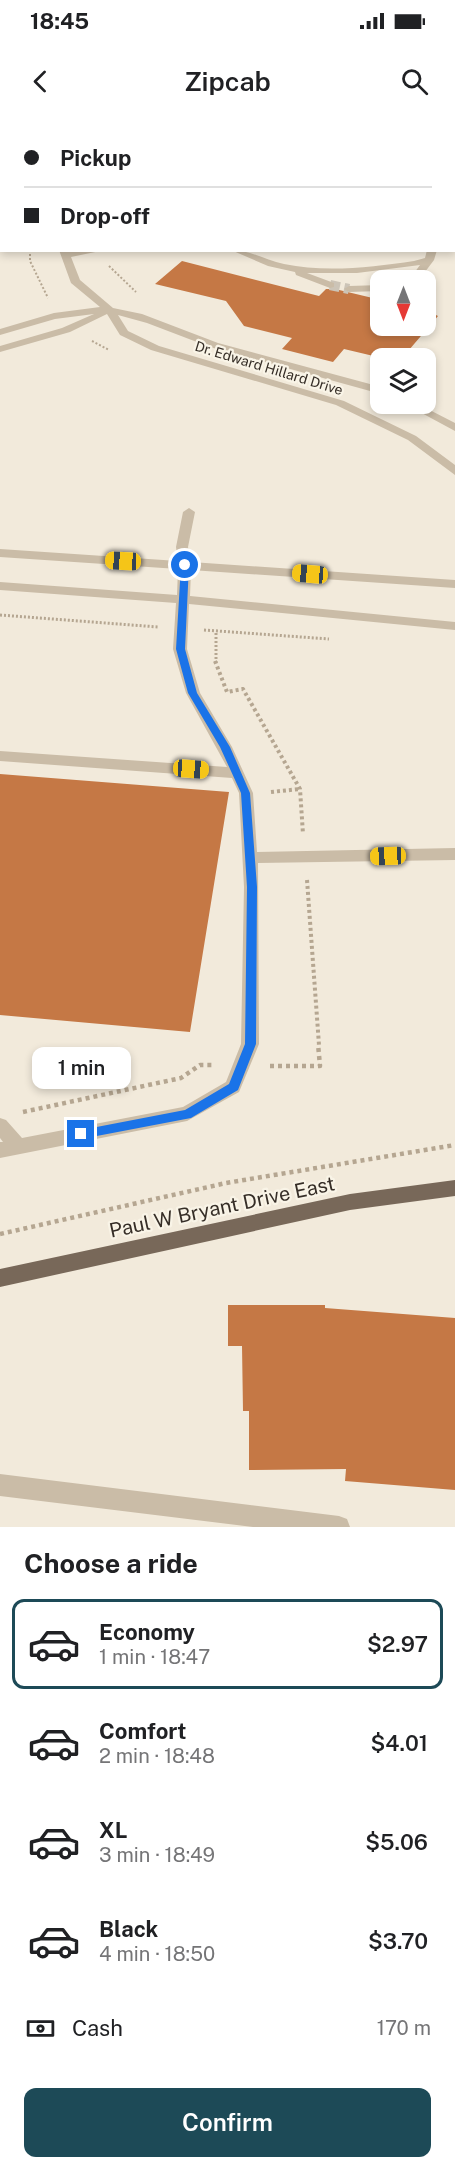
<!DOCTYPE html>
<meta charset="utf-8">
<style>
:root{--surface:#fff;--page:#f6f6f6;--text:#202124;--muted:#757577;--line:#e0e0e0;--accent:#1d4a57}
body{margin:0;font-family:"Public Sans",sans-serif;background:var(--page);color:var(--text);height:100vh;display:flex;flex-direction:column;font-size:22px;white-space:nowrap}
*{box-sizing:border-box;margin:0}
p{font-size:20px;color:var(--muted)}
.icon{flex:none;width:33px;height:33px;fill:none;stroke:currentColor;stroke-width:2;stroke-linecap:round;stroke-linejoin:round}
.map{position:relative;height:1407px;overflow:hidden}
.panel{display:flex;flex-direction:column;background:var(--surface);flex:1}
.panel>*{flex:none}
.top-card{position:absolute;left:0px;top:0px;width:456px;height:132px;box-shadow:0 3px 9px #0003;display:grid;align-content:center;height:132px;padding:0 24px;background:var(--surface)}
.needle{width:39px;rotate:180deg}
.fabs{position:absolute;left:370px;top:150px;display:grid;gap:12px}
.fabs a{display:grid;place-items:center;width:66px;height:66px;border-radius:12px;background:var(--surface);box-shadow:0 3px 9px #0003;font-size:30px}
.end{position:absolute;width:27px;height:27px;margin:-14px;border:8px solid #1a73e8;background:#fff;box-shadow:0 0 0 3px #fff}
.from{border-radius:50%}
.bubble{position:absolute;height:42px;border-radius:12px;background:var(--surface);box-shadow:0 3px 9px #0003;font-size:20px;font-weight:600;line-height:42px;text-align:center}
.car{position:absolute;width:18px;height:36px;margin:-18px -9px;border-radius:8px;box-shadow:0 0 4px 2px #0007;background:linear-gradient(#f5c518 24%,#345 0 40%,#f5c518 0 76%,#345 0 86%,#f5c518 0)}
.top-card b{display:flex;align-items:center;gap:21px;height:57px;font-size:22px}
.top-card b+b{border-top:2px solid var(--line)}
.top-card i{width:15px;height:15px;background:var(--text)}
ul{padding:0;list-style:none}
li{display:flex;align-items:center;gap:18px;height:90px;margin:0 12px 9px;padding:0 12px;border:3px solid transparent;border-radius:12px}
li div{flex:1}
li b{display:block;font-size:22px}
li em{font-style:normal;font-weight:600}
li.current{border-color:var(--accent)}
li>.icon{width:54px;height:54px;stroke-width:1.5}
h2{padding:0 24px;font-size:27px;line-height:72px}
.pay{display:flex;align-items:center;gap:15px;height:66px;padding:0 24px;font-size:22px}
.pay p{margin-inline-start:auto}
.cta{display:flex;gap:12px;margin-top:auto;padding:12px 24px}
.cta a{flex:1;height:69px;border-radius:12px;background:var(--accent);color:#fff;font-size:24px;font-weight:600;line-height:69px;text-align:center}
.status{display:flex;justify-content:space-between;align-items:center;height:42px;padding:0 30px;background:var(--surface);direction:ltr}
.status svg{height:16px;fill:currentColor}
header{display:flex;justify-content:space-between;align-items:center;height:78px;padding:0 24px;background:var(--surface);font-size:27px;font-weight:600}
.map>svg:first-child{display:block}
.building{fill:#c57845}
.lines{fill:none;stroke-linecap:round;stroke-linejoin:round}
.minor-tunnel{stroke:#ccc4b7;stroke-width:10;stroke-dasharray:10 4.5;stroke-linecap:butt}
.path-far3{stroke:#b5a691;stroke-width:2;stroke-dasharray:2 2;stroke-linecap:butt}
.path-far2{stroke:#b5a691;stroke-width:3;stroke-dasharray:2 2;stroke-linecap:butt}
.path-far1{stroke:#b5a691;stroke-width:4;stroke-dasharray:3 3;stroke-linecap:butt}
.path{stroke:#b5a691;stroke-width:4.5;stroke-dasharray:4 4;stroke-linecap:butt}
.minor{fill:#cabca7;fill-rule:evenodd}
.major{fill:#786859;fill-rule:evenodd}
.route{fill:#1a73e8}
.labels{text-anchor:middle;stroke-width:4.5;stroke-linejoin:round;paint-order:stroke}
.far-street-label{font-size:14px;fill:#362e27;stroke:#f9f4e7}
.near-street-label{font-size:20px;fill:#362e27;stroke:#f9f4e7}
</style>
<div class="status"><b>18:45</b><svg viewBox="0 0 49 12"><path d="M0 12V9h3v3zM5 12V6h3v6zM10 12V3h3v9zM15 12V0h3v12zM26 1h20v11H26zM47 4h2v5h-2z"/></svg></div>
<header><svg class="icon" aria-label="back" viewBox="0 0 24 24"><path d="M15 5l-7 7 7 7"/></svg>Zipcab<svg class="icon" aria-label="search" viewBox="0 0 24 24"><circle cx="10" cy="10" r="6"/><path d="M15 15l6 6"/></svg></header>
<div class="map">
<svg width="455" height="1407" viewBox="0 0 455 1407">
<rect width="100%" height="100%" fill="#f2eadb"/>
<path class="building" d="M182,141L319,176L326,169H335L381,180V206H426V190L438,196L403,237L394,235L391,238H382L344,229L333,242L282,229L292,218L244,206L226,181L155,164Z
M0,654L229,672L190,912L0,895Z
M228,1185H325V1188L455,1198V1370L345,1361L346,1349L249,1350V1291H243L242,1226H228Z"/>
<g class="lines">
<path class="minor-tunnel" d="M330,165L349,169"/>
<path class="path-far3" d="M30,130V141L48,178
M109,146L136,172
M92,221L109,230"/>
<path class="path-far2" d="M0,495L158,507
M204,510L329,519
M216,543V511"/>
<path class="path-far1" d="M215,541L227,572L243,569L300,669L303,714
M271,672L300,669
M307,760L319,925"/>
<path class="path" d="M270,946H320L318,924
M23,992L181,958L200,945H215
M0,1114L226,1063L455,1025"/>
<path class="minor" d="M62,0H70V2H62Z
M454,112H455V118H454Z
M59,130H105L71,137L80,160L113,188L142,194L218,223L381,267V274L210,227L147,203L118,195L128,211L159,226L344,281L416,316L455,345V355L408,320L336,285L151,230L120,215L107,194L70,212L0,232V226L62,208L94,194L55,199L0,215V209L54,193L100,187L71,163Z
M231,130C250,130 265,140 284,144C326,153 373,147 414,141L425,138L427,130H437L434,140L419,160H409L420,145L357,153H307L334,163V167L330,168L296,155L295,152L268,146Z
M381,165V171L349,172L344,169L349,166Z
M405,284H418L455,303V311Z
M189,388L195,392L188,427L191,442L455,460V468L191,450L190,476L455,502V510L189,484L187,529L200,573L232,627L253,673L257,732L455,728V740L258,743L259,924L239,972L187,1001L0,1038V1022H3L0,1018V998L6,1000L22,1018L183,987L226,962L241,924L244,767L239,673L232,658L0,641V631L227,647L186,573L173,529L176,483L0,470V462L177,475L178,449L0,437V429L178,441L176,427L183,392Z
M0,1354L339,1396L347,1399L350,1407H253L0,1376Z"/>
<path class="major" d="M455,1060V1076L350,1090L0,1167V1149L350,1074Z"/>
</g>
<path class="route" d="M185,442L189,445L185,529L197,573L230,627L250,673L257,767L256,924L238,970L191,998L81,1019L75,1014L81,1010L185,990L229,964L245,924L247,767L241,673L220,627L188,573L176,529L181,445Z"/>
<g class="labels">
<g class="far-street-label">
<text transform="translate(269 248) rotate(17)" y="5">Dr. Edward Hillard Drive</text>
</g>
<g class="near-street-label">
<text transform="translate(222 1087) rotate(-12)" y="7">Paul W Bryant Drive East</text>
</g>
</g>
</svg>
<div class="fabs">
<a><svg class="needle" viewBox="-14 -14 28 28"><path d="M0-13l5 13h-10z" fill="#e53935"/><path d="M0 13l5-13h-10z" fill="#757577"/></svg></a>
<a><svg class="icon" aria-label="layers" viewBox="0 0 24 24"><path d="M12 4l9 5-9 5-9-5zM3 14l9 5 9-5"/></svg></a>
</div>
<i class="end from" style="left:185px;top:445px"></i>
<i class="end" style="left:81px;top:1014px"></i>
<div class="bubble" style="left:32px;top:927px;width:99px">1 min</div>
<i class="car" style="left:123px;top:441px;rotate:273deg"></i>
<i class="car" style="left:310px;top:454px;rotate:275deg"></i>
<i class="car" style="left:191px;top:649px;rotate:94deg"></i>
<i class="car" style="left:388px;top:736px;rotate:268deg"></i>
<div class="top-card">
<b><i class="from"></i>Pickup</b>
<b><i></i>Drop-off</b>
</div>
</div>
<section class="panel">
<h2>Choose a ride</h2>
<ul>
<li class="current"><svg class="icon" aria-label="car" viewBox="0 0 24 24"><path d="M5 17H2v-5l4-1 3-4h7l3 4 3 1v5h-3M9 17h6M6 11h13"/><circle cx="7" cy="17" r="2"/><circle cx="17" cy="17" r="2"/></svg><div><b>Economy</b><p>1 min · 18:47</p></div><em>$2.97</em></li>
<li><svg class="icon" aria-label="car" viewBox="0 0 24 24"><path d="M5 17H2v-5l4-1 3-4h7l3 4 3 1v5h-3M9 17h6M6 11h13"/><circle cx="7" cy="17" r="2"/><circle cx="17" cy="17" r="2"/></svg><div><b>Comfort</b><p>2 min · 18:48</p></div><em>$4.01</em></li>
<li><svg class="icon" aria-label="car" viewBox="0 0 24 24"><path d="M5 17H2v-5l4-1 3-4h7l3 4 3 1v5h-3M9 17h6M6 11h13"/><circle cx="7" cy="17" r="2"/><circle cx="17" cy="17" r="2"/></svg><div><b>XL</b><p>3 min · 18:49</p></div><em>$5.06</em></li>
<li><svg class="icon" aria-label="car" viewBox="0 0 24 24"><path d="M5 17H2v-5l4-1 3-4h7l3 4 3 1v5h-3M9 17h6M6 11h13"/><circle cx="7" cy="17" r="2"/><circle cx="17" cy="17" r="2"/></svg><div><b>Black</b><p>4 min · 18:50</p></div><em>$3.70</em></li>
</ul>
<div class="pay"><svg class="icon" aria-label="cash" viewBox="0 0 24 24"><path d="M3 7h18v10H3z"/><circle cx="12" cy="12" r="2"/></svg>Cash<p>170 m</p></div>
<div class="cta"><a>Confirm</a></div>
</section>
